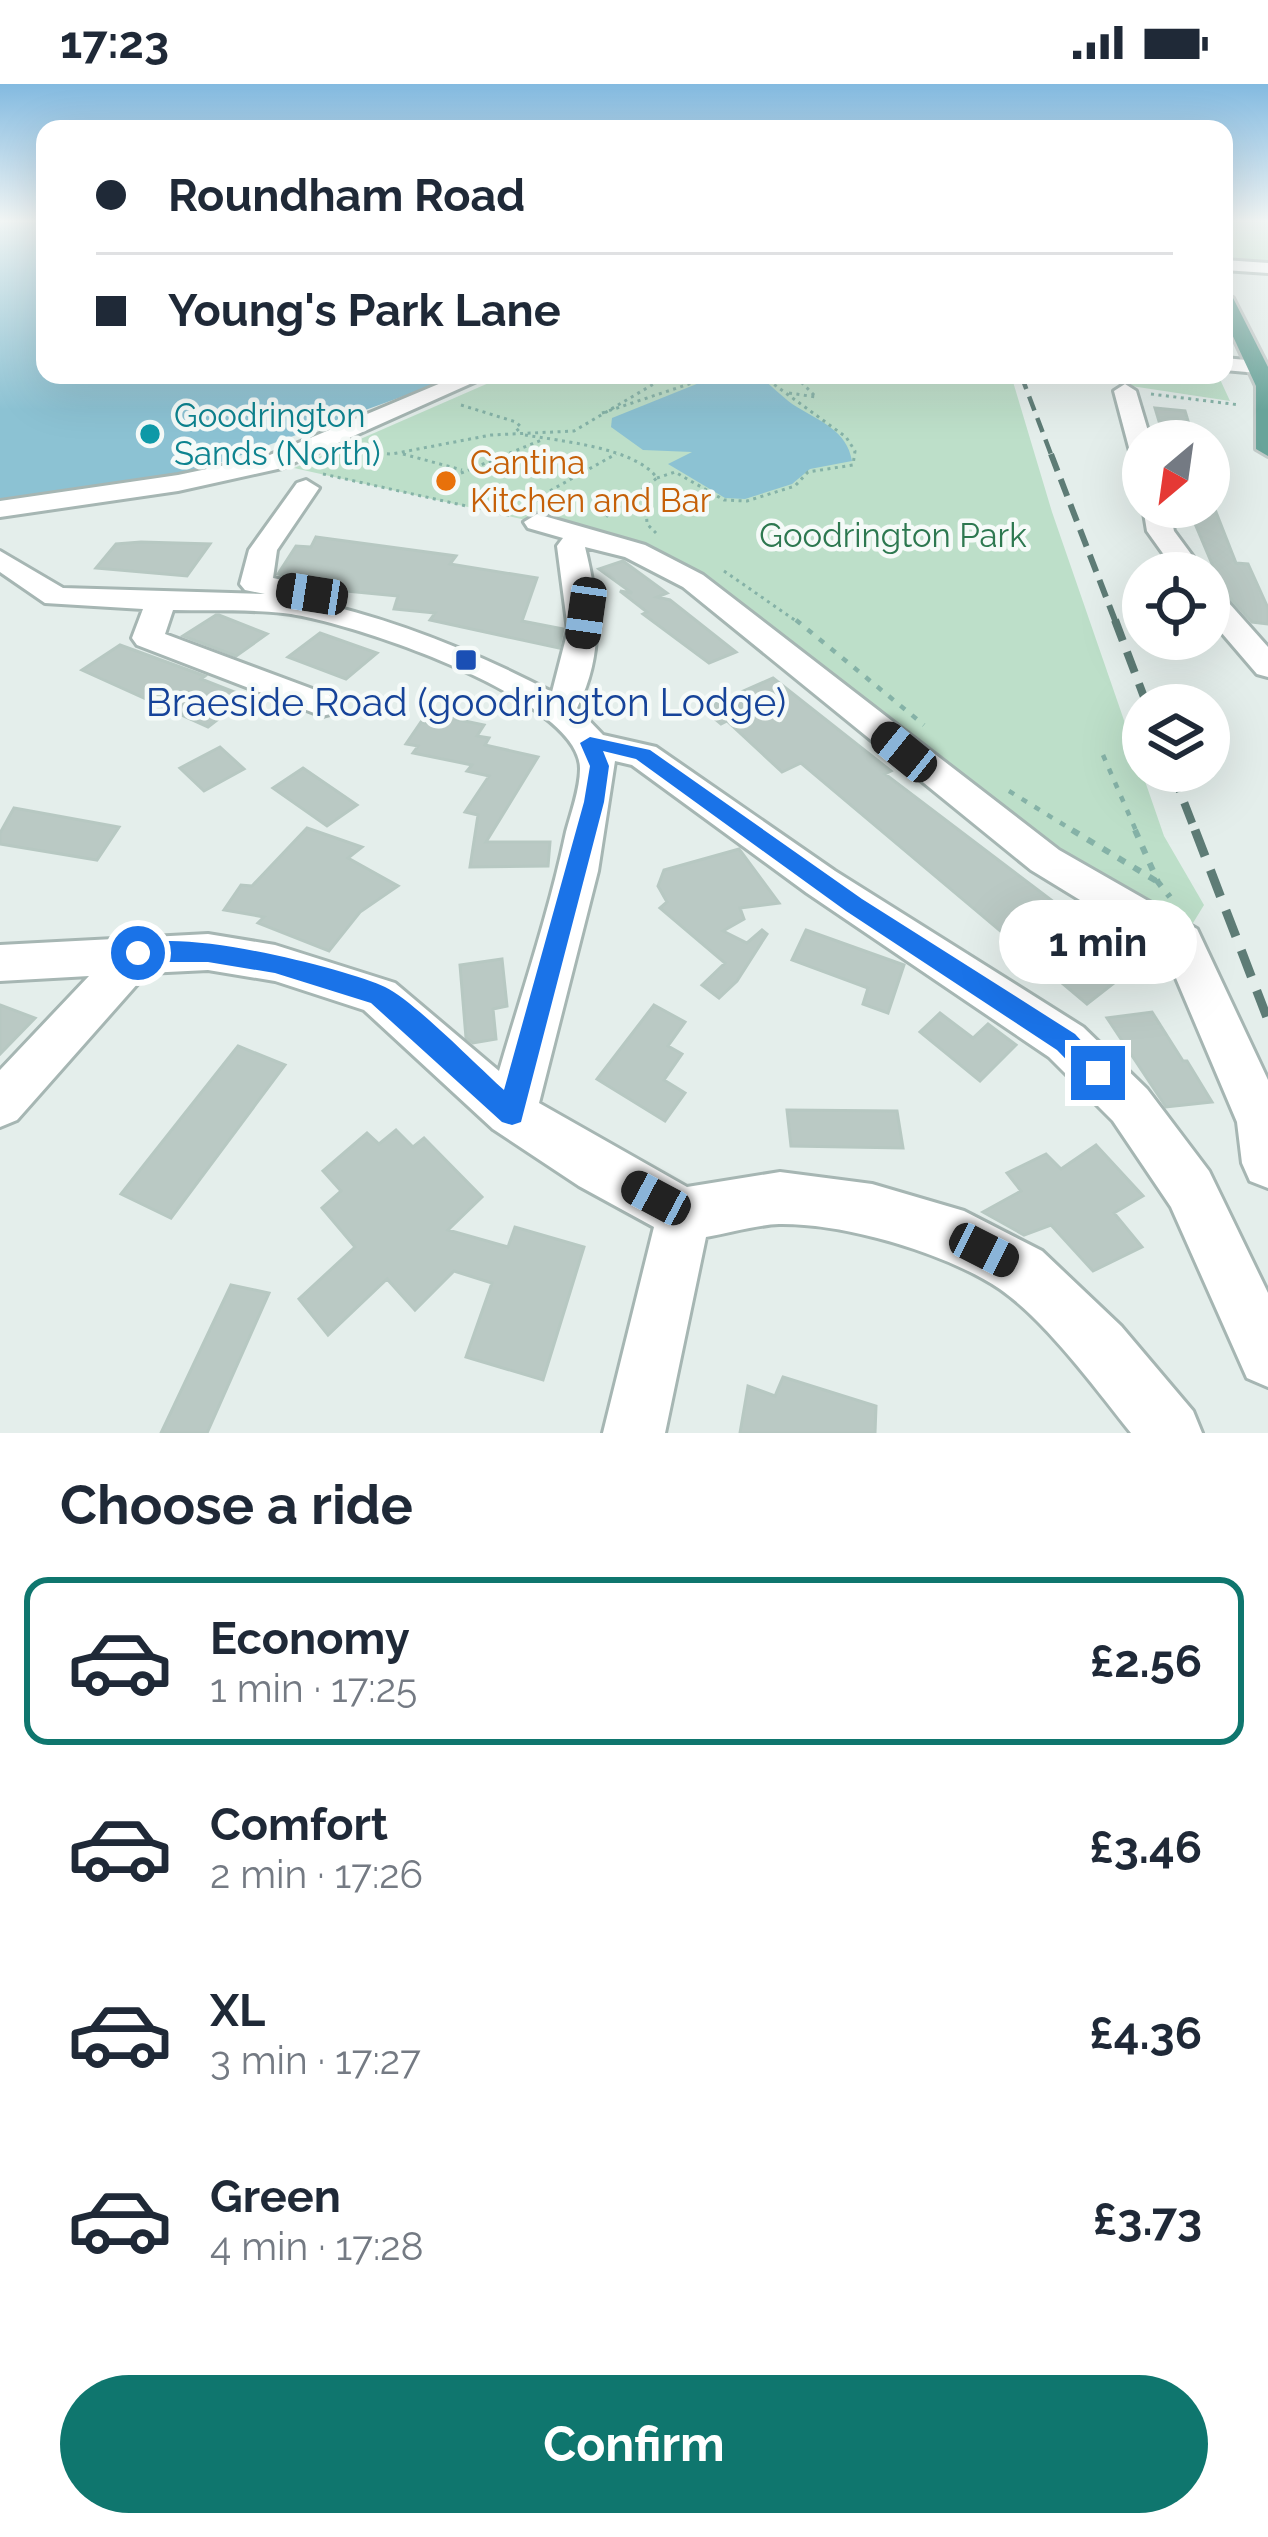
<!DOCTYPE html>
<meta charset="utf-8">
<style>
:root{--surface:#fff;--page:#f6f6f7;--text:#1f2937;--muted:#747a83;--line:#e0e1e3;--accent:#0f766e}
body{margin:0;font-family:Raleway,sans-serif;background:var(--page);color:var(--text);height:100vh;display:flex;flex-direction:column;font-size:45px;white-space:nowrap}
*{box-sizing:border-box;margin:0}
p{font-size:39px;color:var(--muted)}
.icon{flex:none;width:66px;height:66px;fill:none;stroke:currentColor;stroke-width:2;stroke-linecap:round;stroke-linejoin:round}
.map{position:relative;height:1349px;overflow:hidden}
.side{display:flex;flex-direction:column;background:var(--surface);flex:1}
.side>*{flex:none}
.hud{position:absolute;left:36px;top:36px;width:1197px;height:264px;border-radius:24px;box-shadow:0 12px 48px #0002;display:grid;align-content:center;height:264px;padding:0 60px;background:var(--surface)}
.needle{width:78px;rotate:209deg}
.fabs{position:absolute;left:1122px;top:336px;display:grid;gap:24px}
.fabs a{display:grid;place-items:center;width:108px;height:108px;border-radius:50%;background:var(--surface);box-shadow:0 12px 48px #0002;font-size:60px}
.end{position:absolute;width:54px;height:54px;margin:-27px;border:15px solid #1a73e8;background:#fff;box-shadow:0 0 0 6px #fff}
.from{border-radius:50%}
.bubble{position:absolute;height:84px;border-radius:42px;background:var(--surface);box-shadow:0 12px 48px #0002;font-size:39px;font-weight:700;line-height:84px;text-align:center}
.car{position:absolute;width:36px;height:72px;margin:-36px -18px;border-radius:15px;box-shadow:0 0 9px 3px #0007;background:linear-gradient(#222 24%,#8ab4d8 0 40%,#222 0 76%,#8ab4d8 0 86%,#222 0)}
.hud b{display:flex;align-items:center;gap:42px;height:114px;font-size:45px}
.hud b+b{border-top:3px solid var(--line)}
.hud i{width:30px;height:30px;background:var(--text)}
ul{padding:0;list-style:none}
li{display:flex;align-items:center;gap:36px;height:168px;margin:0 24px 18px;padding:0 36px;border:6px solid transparent;border-radius:24px}
li div{flex:1}
li b{display:block;font-size:45px}
li em{font-style:normal;font-weight:700}
li.on{border-color:var(--accent)}
li>.icon{width:108px;height:108px;stroke-width:1.5}
h2{padding:0 60px;font-size:54px;line-height:144px}
.button{display:flex;gap:24px;margin-top:auto;padding:24px 60px}
.button a{flex:1;height:138px;border-radius:72px;background:var(--accent);color:#fff;font-size:48px;font-weight:700;line-height:138px;text-align:center}
.status{display:flex;justify-content:space-between;align-items:center;height:84px;padding:0 60px;background:var(--surface);direction:ltr}
.status svg{height:33px;fill:currentColor}
.map>svg:first-child{display:block}
.green{fill:#bddfc9}
.water{fill:#8cc2d3}
.building{fill:#bac9c4;stroke:#b7c8c2;stroke-width:3}
.lines{fill:none;stroke-linecap:round;stroke-linejoin:round}
.minor-casing{stroke:#a6b6b3;stroke-width:6}
.major-casing{stroke:#c1cac8;stroke-width:6}
.path-far2{stroke:#85b2a7;stroke-width:3;stroke-dasharray:3 4.5;stroke-linecap:butt}
.path-far1{stroke:#85b2a7;stroke-width:4.5;stroke-dasharray:6 9;stroke-linecap:butt}
.path{stroke:#85b2a7;stroke-width:6;stroke-dasharray:8 10;stroke-linecap:butt}
.minor{fill:#fff;fill-rule:evenodd}
.major{fill:#69a49a;fill-rule:evenodd}
.rail-far3{stroke:#5e7c76;stroke-width:4.5;stroke-dasharray:15 8;stroke-linecap:butt}
.rail-far2{stroke:#5e7c76;stroke-width:6;stroke-dasharray:18 9;stroke-linecap:butt}
.rail-far1{stroke:#5e7c76;stroke-width:8;stroke-dasharray:22 12;stroke-linecap:butt}
.rail{stroke:#5e7c76;stroke-width:9;stroke-dasharray:28 15;stroke-linecap:butt}
.route{fill:#1a73e8}
.culture-dot{fill:#0f9aa8;stroke:#f5faf8;stroke-width:4.5}
.food-dot{fill:#e8710a;stroke:#f5faf8;stroke-width:4.5}
.transit-dot{fill:#1a4fb4;stroke:#f5faf8;stroke-width:4.5}
.labels{text-anchor:middle;stroke-width:9;stroke-linejoin:round;paint-order:stroke}
.far-culture-label{font-size:33px;fill:#0d838f;stroke:#f5faf8;text-anchor:start}
.far-food-label{font-size:33px;fill:#c56008;stroke:#f5faf8;text-anchor:start}
.far-park-label{font-size:33px;fill:#2d7850;stroke:#f5faf8}
.transit-label{font-size:39px;fill:#164399;stroke:#f5faf8}
</style>
<div class="status"><b>17:23</b><svg viewBox="0 0 49 12"><path d="M0 12V9h3v3zM5 12V6h3v6zM10 12V3h3v9zM15 12V0h3v12zM26 1h20v11H26zM47 4h2v5h-2z"/></svg></div>
<div class="map">
<svg width="1268" height="1349" viewBox="0 0 1268 1349">
<rect width="100%" height="100%" fill="#e4eeeb"/>
<path class="green" d="M1224,138H1268V184L1226,177Z
M507,291H1011L1052,428L1164,752L1204,821L1182,857L693,497L584,449L294,384Z
M1065,291H1218L1230,317L1065,292Z"/>
<path class="water" d="M0,138H45V291H462L175,395H138L0,421Z
M719,291H758C771,301 784,315 797,323C819,337 847,346 852,377L810,385L792,400L745,415L725,414L668,380L692,368L643,366L611,343L612,334Z"/>
<path class="building" d="M1155,324L1185,327L1194,357H1165Z
M1188,423H1214L1236,479L1248,480L1268,524V540L1252,538L1223,506Z
M316,453L456,472L450,480L537,494L522,537L563,545L559,564L430,536L435,529L394,525L398,512L315,504L308,497L278,490L296,462L311,463Z
M141,458L210,460L187,492L96,484L116,460Z
M623,477L667,509L657,513L670,516L736,568L709,579L643,530L647,528L620,507L632,509L599,485Z
M216,531H219L267,550L236,572L183,552Z
M320,549L377,569L346,595L288,573Z
M120,561L205,592L201,595L247,613L208,643L82,586Z
M773,594L891,687L885,690L1137,881L1087,920L801,679L782,688L727,637L721,640L703,625Z
M441,632L484,641L477,652L489,654L485,661L538,673L486,758H550L548,782L470,783L478,731L465,728L489,692L467,687L472,681L413,669L418,662L406,660L421,638L436,641Z
M220,663L244,685L204,707L180,684Z
M303,684L357,721L327,742L273,704Z
M14,724L119,743L97,776L0,760V749Z
M307,744L362,763L348,774L398,802L360,828L329,867L258,839L264,833L224,826L241,801L252,802Z
M739,765L779,819L740,824L744,835L723,847L747,859L762,846L767,850L737,897L719,914L702,901L725,879L660,824L667,818L658,802L664,786Z
M806,846L904,881L888,929L863,920L868,904L792,876Z
M502,875L507,922L493,925L496,955L473,959L466,954L460,881Z
M0,921L35,934L0,970Z
M654,921L685,938L668,962L682,970L664,996L685,1009L665,1037L597,995Z
M1152,928L1183,977H1187L1212,1018L1166,1023L1107,934Z
M940,929L973,954L988,940L1016,961L980,997L920,948Z
M238,962L285,981L171,1134L121,1110Z
M787,1026L897,1027L903,1064L791,1062Z
M396,1046L413,1063L424,1054L482,1113L448,1146L508,1163L515,1143L584,1163L543,1296L466,1273L492,1199L454,1187L415,1226L387,1195L328,1251L299,1215L355,1163L322,1124L341,1107L323,1087L367,1049L379,1060Z
M1096,1061L1143,1112L1114,1129L1142,1163L1093,1187L1051,1141L1024,1151L983,1128L1021,1107L1007,1089L1046,1070L1061,1085Z
M231,1201L269,1209L207,1349H161Z
M783,1293L876,1322L875,1349H740L748,1302L775,1312Z"/>
<g class="lines">
<defs>
<path id="minor" d="M1224,176L1268,179V189L1224,186Z
M1224,274L1258,277L1268,284L1258,289L1224,286Z
M460,291H490L282,384L178,407L0,433V417L178,391L265,373Z
M1125,300L1136,307L1151,357H1143V378L1131,371L1114,307Z
M306,396L319,404L277,466L273,494L307,501L312,507L302,515C391,534 471,566 552,608L568,546L557,462L563,454L528,444L524,438L537,430L645,461L703,491L1059,766L1197,845L1268,996V1104L1250,1097L1242,1079L1237,1038L1165,868L1031,786L683,503L625,473L585,463C599,521 604,570 577,624L603,651L656,663L835,787L1083,943L1147,1005L1209,1087L1268,1209V1303L1247,1294L1171,1123L1113,1037L1049,973L807,809L632,681L615,677L598,787L539,1019L687,1103L780,1088L872,1100L964,1127L1042,1167L1121,1242L1193,1327L1202,1349H1131C1096,1305 1046,1237 1000,1205C946,1169 845,1139 779,1140C755,1141 730,1149 706,1153L665,1349H603L654,1143L579,1102L493,1045L364,926L275,897L208,886L147,889L17,1036L0,1043V986L89,892L0,897V861L208,850L275,861L395,899L499,987C522,908 549,829 566,748C571,729 580,705 580,685C581,614 344,535 283,529C247,525 209,527 173,526L165,550L334,613L339,621L334,629L322,632L137,561L132,554L143,525L45,519L0,488V467L63,504L265,510L245,506L240,500L249,466L297,399Z
M1143,423H1169L1174,447L1205,489H1177L1147,447Z
M1209,506L1220,509L1268,563V593L1257,590L1209,534Z"/>
<path id="major" d="M1224,209L1233,214L1268,283V372L1256,365V302L1224,233Z"/>
</defs>
<use href="#minor" class="minor-casing"/>
<use href="#major" class="major-casing"/>
<path class="path-far2" d="M789,309L816,313L794,291
M1151,310L1240,321
M461,321L516,338L521,343L515,348
M602,329L716,291
M525,351C561,357 636,364 657,394L603,435
M357,368L392,370L491,351L574,347L669,291
M403,370L462,386
M323,390L511,432
M454,392L544,355
M657,394L675,388L724,416L747,417L795,402L808,388L853,381L855,367L846,353L761,291
M494,403L540,417
M645,405L647,440L656,449
M537,414L616,370
M724,487L799,539"/>
<path class="path-far1" d="M796,536L924,641
M1103,671L1137,749
M1009,707L1077,749"/>
<path class="path" d="M1072,746L1158,798
M1135,746L1158,798L1170,813"/>
<use href="#minor" class="minor"/>
<use href="#major" class="major"/>
<path class="rail-far3" d="M1021,291L1052,373"/>
<path class="rail-far2" d="M1051,370L1116,539"/>
<path class="rail-far1" d="M1115,536L1147,621
M1172,687L1196,749"/>
<path class="rail" d="M1195,746L1268,936"/>
</g>
<linearGradient id="sky" x2="0" y2="1"><stop stop-color="#83bae0"/><stop offset="0.42" stop-color="#f3f7f6"/><stop offset="1" stop-color="#f3f7f6" stop-opacity="0"/></linearGradient>
<rect width="1268" height="326" fill="url(#sky)"/>
<path class="route" d="M590,653L650,666L862,815L1075,950L1111,989L1107,998H1088L1057,966L846,827L636,675L603,667L609,682L604,718L521,1038L512,1041L502,1038L371,919L275,889L208,878H138L126,869C150,834 347,885 385,903C414,917 476,981 504,1006L584,718L590,682L580,659Z"/>
<circle class="culture-dot" cx="150" cy="350" r="12"/>
<circle class="food-dot" cx="446" cy="397" r="12"/>
<rect class="transit-dot" x="454" y="564" width="24" height="24" rx="6"/>
<g class="labels">
<g class="far-culture-label">
<text x="174" y="343">Goodrington<tspan x="174" dy="38">Sands (North)</tspan></text>
</g>
<g class="far-food-label">
<text x="470" y="390">Cantina<tspan x="470" dy="38">Kitchen and Bar</tspan></text>
</g>
<g class="far-park-label">
<text x="893" y="463">Goodrington Park</text>
</g>
<g class="transit-label">
<text x="466" y="632">Braeside Road (goodrington Lodge)</text>
</g>
</g>
</svg>
<div class="fabs">
<a><svg class="needle" viewBox="-14 -14 28 28"><path d="M0-13l5 13h-10z" fill="#e53935"/><path d="M0 13l5-13h-10z" fill="#747a83"/></svg></a>
<a><svg class="icon" aria-label="locate" viewBox="0 0 24 24"><circle cx="12" cy="12" r="6"/><path d="M12 2v4M12 18v4M2 12h4M18 12h4"/></svg></a>
<a><svg class="icon" aria-label="layers" viewBox="0 0 24 24"><path d="M12 4l9 5-9 5-9-5zM3 14l9 5 9-5"/></svg></a>
</div>
<i class="end from" style="left:138px;top:869px"></i>
<i class="end" style="left:1098px;top:989px"></i>
<div class="bubble" style="left:999px;top:816px;width:198px">1 min</div>
<i class="car" style="left:312px;top:510px;rotate:279deg"></i>
<i class="car" style="left:586px;top:529px;rotate:188deg"></i>
<i class="car" style="left:904px;top:668px;rotate:309deg"></i>
<i class="car" style="left:656px;top:1114px;rotate:298deg"></i>
<i class="car" style="left:984px;top:1166px;rotate:117deg"></i>
<div class="hud">
<b><i class="from"></i>Roundham Road</b>
<b><i></i>Young's Park Lane</b>
</div>
</div>
<section class="side">
<h2>Choose a ride</h2>
<ul>
<li class="on"><svg class="icon" aria-label="car" viewBox="0 0 24 24"><path d="M5 17H2v-5l4-1 3-4h7l3 4 3 1v5h-3M9 17h6M6 11h13"/><circle cx="7" cy="17" r="2"/><circle cx="17" cy="17" r="2"/></svg><div><b>Economy</b><p>1 min · 17:25</p></div><em>£2.56</em></li>
<li><svg class="icon" aria-label="car" viewBox="0 0 24 24"><path d="M5 17H2v-5l4-1 3-4h7l3 4 3 1v5h-3M9 17h6M6 11h13"/><circle cx="7" cy="17" r="2"/><circle cx="17" cy="17" r="2"/></svg><div><b>Comfort</b><p>2 min · 17:26</p></div><em>£3.46</em></li>
<li><svg class="icon" aria-label="car" viewBox="0 0 24 24"><path d="M5 17H2v-5l4-1 3-4h7l3 4 3 1v5h-3M9 17h6M6 11h13"/><circle cx="7" cy="17" r="2"/><circle cx="17" cy="17" r="2"/></svg><div><b>XL</b><p>3 min · 17:27</p></div><em>£4.36</em></li>
<li><svg class="icon" aria-label="car" viewBox="0 0 24 24"><path d="M5 17H2v-5l4-1 3-4h7l3 4 3 1v5h-3M9 17h6M6 11h13"/><circle cx="7" cy="17" r="2"/><circle cx="17" cy="17" r="2"/></svg><div><b>Green</b><p>4 min · 17:28</p></div><em>£3.73</em></li>
</ul>
<div class="button"><a>Confirm</a></div>
</section>
